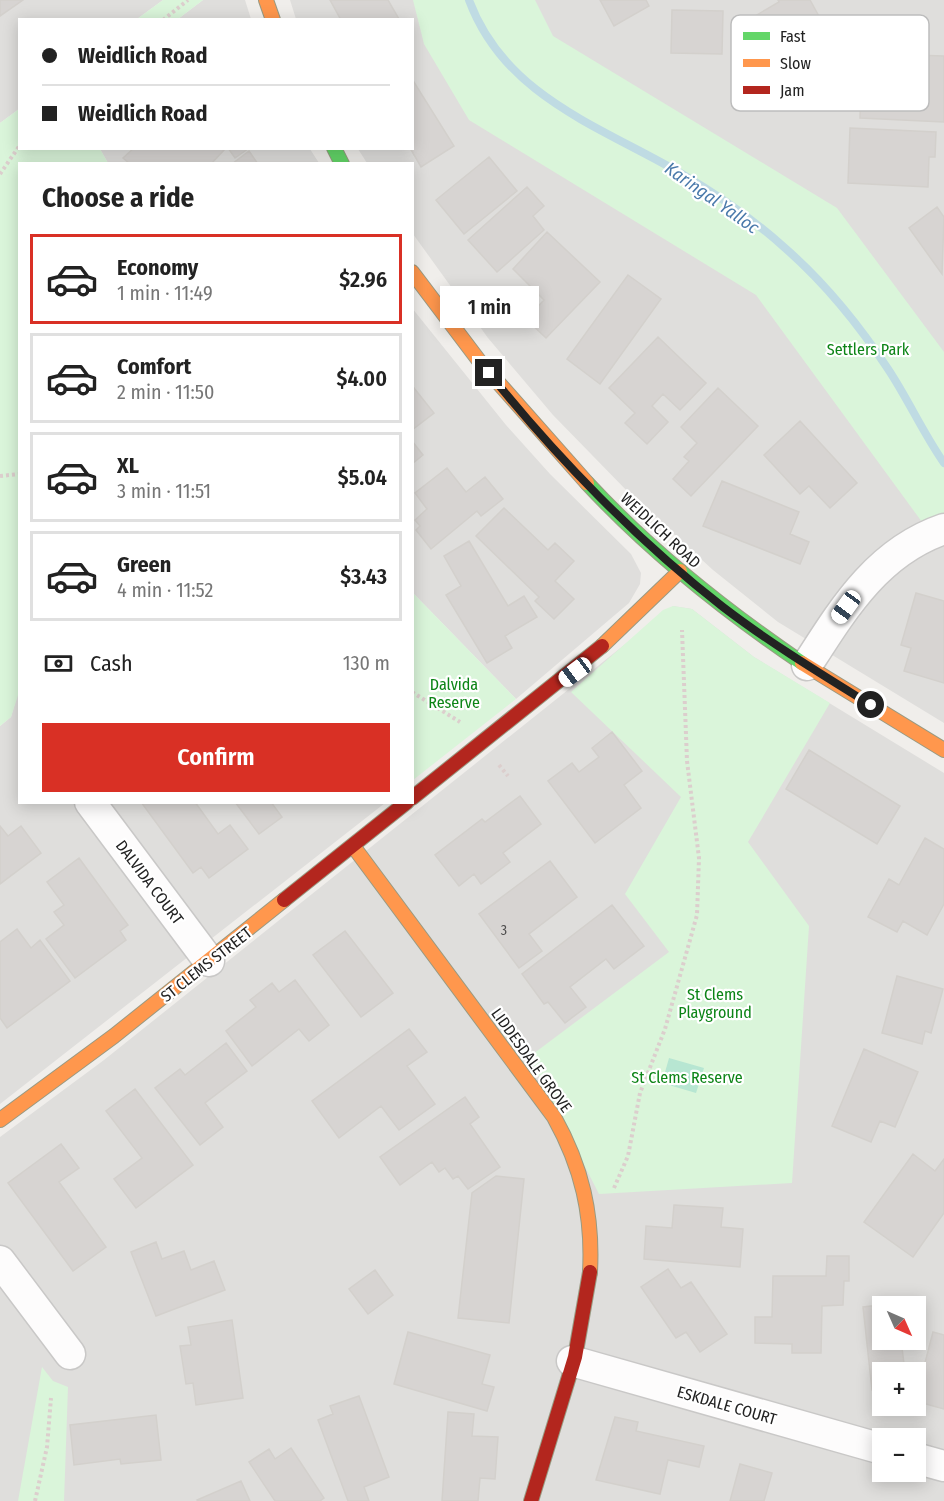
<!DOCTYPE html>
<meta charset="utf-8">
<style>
:root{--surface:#fff;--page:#f6f6f6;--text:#222;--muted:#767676;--line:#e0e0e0;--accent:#d93025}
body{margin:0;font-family:"Fira Sans Condensed",sans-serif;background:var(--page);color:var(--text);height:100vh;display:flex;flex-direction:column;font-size:22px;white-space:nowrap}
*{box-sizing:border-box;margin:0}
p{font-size:20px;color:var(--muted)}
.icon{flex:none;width:33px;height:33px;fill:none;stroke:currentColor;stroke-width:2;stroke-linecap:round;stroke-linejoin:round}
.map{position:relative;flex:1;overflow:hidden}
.panel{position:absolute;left:18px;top:162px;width:396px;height:642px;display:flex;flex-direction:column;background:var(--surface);border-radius:0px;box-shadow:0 3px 15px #0003}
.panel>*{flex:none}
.guide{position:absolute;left:18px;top:18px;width:396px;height:132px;border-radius:0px;box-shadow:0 3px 15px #0003;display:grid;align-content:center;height:132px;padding:0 24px;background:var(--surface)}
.needle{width:39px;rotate:135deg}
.buttons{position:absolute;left:872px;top:1296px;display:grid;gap:12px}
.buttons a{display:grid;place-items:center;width:54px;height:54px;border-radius:0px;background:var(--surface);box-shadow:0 3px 15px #0003;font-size:30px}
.end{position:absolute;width:27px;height:27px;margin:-14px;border:8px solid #222;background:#fff;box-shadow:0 0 0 3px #fff}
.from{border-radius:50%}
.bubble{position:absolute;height:42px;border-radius:0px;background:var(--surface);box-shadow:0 3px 15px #0003;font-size:20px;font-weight:600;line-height:42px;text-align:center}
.car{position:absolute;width:18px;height:36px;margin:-18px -9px;border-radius:8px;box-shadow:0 0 4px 2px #0007;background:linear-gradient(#fff 24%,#345 0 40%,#fff 0 76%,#345 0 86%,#fff 0)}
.guide b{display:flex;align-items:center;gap:21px;height:57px;font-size:22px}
.guide b+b{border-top:2px solid var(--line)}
.guide i{width:15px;height:15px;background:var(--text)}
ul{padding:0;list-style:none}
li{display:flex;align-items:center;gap:18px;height:90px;margin:0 12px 9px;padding:0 12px;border:3px solid var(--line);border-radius:0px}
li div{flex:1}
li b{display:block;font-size:22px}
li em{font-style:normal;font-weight:600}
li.active{border-color:var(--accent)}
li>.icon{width:54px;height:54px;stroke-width:1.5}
h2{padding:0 24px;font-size:27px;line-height:72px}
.pay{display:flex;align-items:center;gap:15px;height:66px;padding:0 24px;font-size:22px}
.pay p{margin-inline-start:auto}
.action{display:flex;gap:12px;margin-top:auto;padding:12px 24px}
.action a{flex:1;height:69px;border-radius:0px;background:var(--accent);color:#fff;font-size:24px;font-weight:600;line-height:69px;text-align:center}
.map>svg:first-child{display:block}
.residential{fill:#dfdedc;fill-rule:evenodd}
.park{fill:#daf5da}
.pitch{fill:#b7e6d2}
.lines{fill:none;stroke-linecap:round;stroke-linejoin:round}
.stream{stroke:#bfdbe3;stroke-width:8}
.building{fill:#d7d4d2;stroke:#d3d0cc;stroke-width:1.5}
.street-casing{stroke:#c9c8c7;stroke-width:33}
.fast-casing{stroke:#999a82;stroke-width:16}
.slow-casing{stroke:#999a82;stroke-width:16}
.jam-casing{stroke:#999a82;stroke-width:16}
.path{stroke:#dccecd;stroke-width:4;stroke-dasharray:3 3;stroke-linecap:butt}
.street{stroke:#fdfcfc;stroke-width:30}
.fast{stroke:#63d668;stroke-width:14}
.slow{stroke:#ff974d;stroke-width:14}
.jam{stroke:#b3261e;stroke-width:14}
.route{stroke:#222;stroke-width:8}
.labels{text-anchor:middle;stroke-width:4.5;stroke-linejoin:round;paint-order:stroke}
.number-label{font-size:14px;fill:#4f4e4e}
.park-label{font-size:16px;fill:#0c8416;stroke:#fff}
.street-label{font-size:16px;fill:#222;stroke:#fff}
.water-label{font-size:18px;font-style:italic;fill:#4a7aab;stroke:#fff}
.key{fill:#fff;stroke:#bdbdbd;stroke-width:1.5}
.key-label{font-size:16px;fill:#222}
</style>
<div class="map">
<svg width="944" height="1501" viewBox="0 0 944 1501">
<rect width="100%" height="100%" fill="#f0eeeb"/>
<path class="residential" d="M0,0H163L137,19L20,20L19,109L0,123Z
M203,0H245L251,19H178Z
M290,0H944V723L778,622L713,570L630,494L553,415L488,338L413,234L412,164L367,163L358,149L412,148V20L296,19Z
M100,149H310L319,163H108Z
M412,308L506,425L550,474L631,554L641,573L640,584L629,603L516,699L413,593Z
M673,606L692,609L754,657L944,773V1501H0V1137L104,1060ZM882,1306H915V1340H882ZM882,1372H915V1406H882ZM882,1438H915V1472H882Z
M19,689L20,802L385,803L0,1104V726L11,717Z"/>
<path class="park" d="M163,0H203L178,19H137Z
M413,0H535L553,36L837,208L944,352V515L922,522L756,295L469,120L424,44Z
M19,109L20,148L100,149L108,163L20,164V689L11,717L0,726V123Z
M413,593L516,699L413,780Z
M673,606L692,609L754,657L830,703L748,842L809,926L792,1183L599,1194L529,1057L669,952L625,894L681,797L571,692L663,610Z
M42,1367L53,1381L68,1387L64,1501H18Z"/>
<path class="pitch" d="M669,1058L704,1068L696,1093L662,1083Z"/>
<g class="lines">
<path class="stream" d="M469,0C505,97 600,126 682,174C718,195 754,220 785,248C825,283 859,325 888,369C908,399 923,433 944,463"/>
</g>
<path class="building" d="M0,0H23L0,16Z
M330,0H388L399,19L341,20Z
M600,0H646L649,6L614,26Z
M778,0H810L821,20L761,54L743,23L779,2Z
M672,10L723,11L722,54L671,53Z
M883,54L944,56V122L860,118L861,78L882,79Z
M412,79L454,146L421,167L410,148H412Z
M850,128L936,132L935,157H929L928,187L848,183Z
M134,148H223L224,150L211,164H130L123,158Z
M228,148H249L235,158Z
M249,151L258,164H232Z
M489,157L517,191L464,234L436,200Z
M527,187L544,206L533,216L544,230L497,272L468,240Z
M937,207L944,217L942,274L909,228Z
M547,232L600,282L546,338L526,319L544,300L513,269Z
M628,275L661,299L600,384L567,359Z
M658,337L706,383L680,410L663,394L652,406L668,422L647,444L625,423L635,413L609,388Z
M414,388L434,413L412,430V389Z
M718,388L758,426L691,496L673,479L689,461L684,457L697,443L681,427Z
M800,421L857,483L830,508L809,486L800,494L764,455Z
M412,441L423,455L412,464Z
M447,468L466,492L485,477L503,499L481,516L477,511L431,549L416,530L420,526L415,520L427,509L415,493Z
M722,481L799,512L790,534L809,542L800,564L703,526Z
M504,508L548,550L555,543L574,561L555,581L574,599L554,619L535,601L539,597L476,536Z
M469,541L508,606L524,596L537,617L505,636L512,648L487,663L446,595L461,586L444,556Z
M916,593L944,601V683L904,671L911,648L901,645Z
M612,732L642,771L624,785L641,808L595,843L548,781L572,763L579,772L599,757L592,748Z
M809,750L900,806L877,844L786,789Z
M520,796L541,824L503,853L510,862L481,884L474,874L459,886L435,855L482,819L485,822Z
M141,802H195L218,834L230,825L248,849L209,878L201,867L193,873Z
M235,802H271L282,817L259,834Z
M0,826L8,836L21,826L41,853L0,884Z
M925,838L944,849V904L927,935L903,921L897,932L868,917L889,879L899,885Z
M79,858L128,925L120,931L126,940L75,978L46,939L64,925L54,912L64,905L47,882Z
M550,861L577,897L529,934L542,951L519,968L479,914Z
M612,905L644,946L614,969L606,959L570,987L586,1007L565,1023L548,1002L544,1004L522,974Z
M17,929L31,948L40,940L70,981L7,1028L0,1018V942Z
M345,931L393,993L361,1017L313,955Z
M897,976L943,989L931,1033L925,1031L922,1044L882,1033Z
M295,980L329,1025L309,1041L299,1029L252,1066L226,1031L256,1007L250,1000L272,983L279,992Z
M409,1029L427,1052L407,1066L435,1104L399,1130L381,1106L339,1138L312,1101Z
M226,1043L247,1071L205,1103L223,1127L200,1145L155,1088L180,1069L185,1075Z
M864,1049L918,1072L895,1127L880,1121L871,1142L832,1126Z
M135,1089L193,1165L136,1208L114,1179L142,1158L106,1111Z
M465,1097L479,1117L470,1124L500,1167L468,1189L458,1176L453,1179L445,1168L439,1172L432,1162L400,1185L380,1157Z
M61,1144L79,1168L59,1182L106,1247L73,1271L8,1183Z
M913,1154L935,1171L944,1159V1213L913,1257L864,1222Z
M496,1176L524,1179L509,1323L458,1318L472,1193Z
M674,1205L723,1208L721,1227L743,1229L740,1267L644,1259L646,1226L672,1228Z
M156,1242L162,1259L184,1251L191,1270L214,1261L225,1290L156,1316L131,1252Z
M827,1256H849V1281H844L843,1305L822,1306L821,1353H792V1344L755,1343V1317H772L773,1276H826Z
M668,1269L681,1288L691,1282L727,1334L700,1352L686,1332L676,1338L641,1287Z
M375,1270L393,1295L368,1314L349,1289Z
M897,1303V1306H882V1340H901L905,1372H882V1389L872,1390L863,1307Z
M232,1320L243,1398L196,1405L193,1383L186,1384L180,1346L191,1345L188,1327Z
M408,1332L490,1355L482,1384L494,1387L487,1411L394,1384Z
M933,1332L944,1335V1409L915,1401Z
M359,1396L389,1477L364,1487L369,1501H348L318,1420L333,1414L330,1406Z
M448,1412L474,1414L472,1436L498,1437L495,1479L480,1478L478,1501H442Z
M156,1415L161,1460L121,1464L120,1459L74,1465L70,1425Z
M615,1417L638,1422L636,1431L704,1446L699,1467L668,1460L660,1494L596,1480Z
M291,1448L324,1498L320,1501H275L249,1462L269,1449L275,1459Z
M740,1464L772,1473L764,1501H730Z
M241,1481L250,1501H198L197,1500Z"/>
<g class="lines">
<defs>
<path id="street" d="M807,665C843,609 877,552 944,529
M90,802L209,961
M0,1261L70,1354
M572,1361L882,1449
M915,1458L944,1466"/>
<path id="fast" d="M334,148L342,164
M587,483C651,552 724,610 802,663"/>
<path id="slow" d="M266,0L273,20
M412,272L480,362L587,483
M602,646L680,571
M802,663L944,750
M353,846L554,1117C582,1167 593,1215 590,1272
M0,1120L114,1036L284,900"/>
<path id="jam" d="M412,798L602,646
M284,900L407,802
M531,1501L575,1357L590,1272"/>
</defs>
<use href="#street" class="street-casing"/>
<use href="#fast" class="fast-casing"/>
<use href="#slow" class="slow-casing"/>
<use href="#jam" class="jam-casing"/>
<path class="path" d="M163,20L188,0
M0,174L20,145
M0,476L20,474
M412,692L460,722
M499,765L508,776
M614,1188L628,1156L640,1093L665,1029L697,915L699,858L687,761L682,630
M35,1501L47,1447L51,1398"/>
<use href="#street" class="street"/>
<use href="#fast" class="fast"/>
<use href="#slow" class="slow"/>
<use href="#jam" class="jam"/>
</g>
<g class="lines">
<path class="route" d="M489,373C556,457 638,541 723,607C770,643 821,674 871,705"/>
</g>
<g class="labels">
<g class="number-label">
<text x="504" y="935">3</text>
</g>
<g class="park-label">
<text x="868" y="355">Settlers Park</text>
<text x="454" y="690">Dalvida<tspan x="454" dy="18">Reserve</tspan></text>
<text x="715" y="1000">St Clems<tspan x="715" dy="18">Playground</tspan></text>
<text x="687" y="1083">St Clems Reserve</text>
</g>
<g class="street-label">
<text transform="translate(661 530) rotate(43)" y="6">WEIDLICH ROAD</text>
<text transform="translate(150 882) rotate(53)" y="6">DALVIDA COURT</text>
<text transform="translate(206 964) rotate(-38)" y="6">ST CLEMS STREET</text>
<text transform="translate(532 1060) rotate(54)" y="6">LIDDESDALE GROVE</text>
<text transform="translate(727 1405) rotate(16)" y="6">ESKDALE COURT</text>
</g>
<g class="water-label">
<text transform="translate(712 198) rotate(35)" y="6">Karingal Yalloc</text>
</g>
</g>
<rect x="731" y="15" width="198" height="96" rx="9" class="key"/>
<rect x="743" y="32" width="27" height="8" fill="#63d668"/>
<rect x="743" y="59" width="27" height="8" fill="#ff974d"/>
<rect x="743" y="86" width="27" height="8" fill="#b3261e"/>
<g class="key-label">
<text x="780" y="42">Fast</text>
<text x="780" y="69">Slow</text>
<text x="780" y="96">Jam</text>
</g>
</svg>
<div class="buttons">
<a><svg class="needle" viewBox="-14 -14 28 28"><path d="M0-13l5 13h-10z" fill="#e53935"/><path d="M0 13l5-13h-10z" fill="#767676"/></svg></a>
<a>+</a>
<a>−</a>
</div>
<i class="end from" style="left:871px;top:705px"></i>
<i class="end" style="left:489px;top:373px"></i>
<div class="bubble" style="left:440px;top:286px;width:99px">1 min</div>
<i class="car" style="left:846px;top:607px;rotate:216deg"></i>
<i class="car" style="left:575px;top:672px;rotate:233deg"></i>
<div class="guide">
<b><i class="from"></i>Weidlich Road</b>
<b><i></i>Weidlich Road</b>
</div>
<section class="panel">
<h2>Choose a ride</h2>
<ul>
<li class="active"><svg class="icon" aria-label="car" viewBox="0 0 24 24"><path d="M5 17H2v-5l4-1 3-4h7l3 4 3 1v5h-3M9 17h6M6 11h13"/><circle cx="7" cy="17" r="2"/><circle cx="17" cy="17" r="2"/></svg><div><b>Economy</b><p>1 min · 11:49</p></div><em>$2.96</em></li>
<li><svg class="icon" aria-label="car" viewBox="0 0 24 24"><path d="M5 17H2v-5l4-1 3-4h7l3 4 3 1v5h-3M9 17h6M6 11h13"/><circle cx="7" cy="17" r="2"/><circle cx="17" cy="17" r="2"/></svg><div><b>Comfort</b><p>2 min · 11:50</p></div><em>$4.00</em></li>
<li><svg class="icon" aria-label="car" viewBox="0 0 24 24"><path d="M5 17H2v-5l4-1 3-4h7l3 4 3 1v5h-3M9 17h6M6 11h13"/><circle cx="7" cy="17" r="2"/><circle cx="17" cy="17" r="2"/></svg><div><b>XL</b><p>3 min · 11:51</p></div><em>$5.04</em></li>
<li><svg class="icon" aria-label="car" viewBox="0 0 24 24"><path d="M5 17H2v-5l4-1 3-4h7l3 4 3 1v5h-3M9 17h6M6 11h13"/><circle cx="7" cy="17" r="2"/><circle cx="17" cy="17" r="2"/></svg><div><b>Green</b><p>4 min · 11:52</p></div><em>$3.43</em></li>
</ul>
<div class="pay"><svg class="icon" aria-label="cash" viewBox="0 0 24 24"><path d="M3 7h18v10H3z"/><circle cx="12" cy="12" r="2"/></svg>Cash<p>130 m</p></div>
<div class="action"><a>Confirm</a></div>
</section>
</div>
